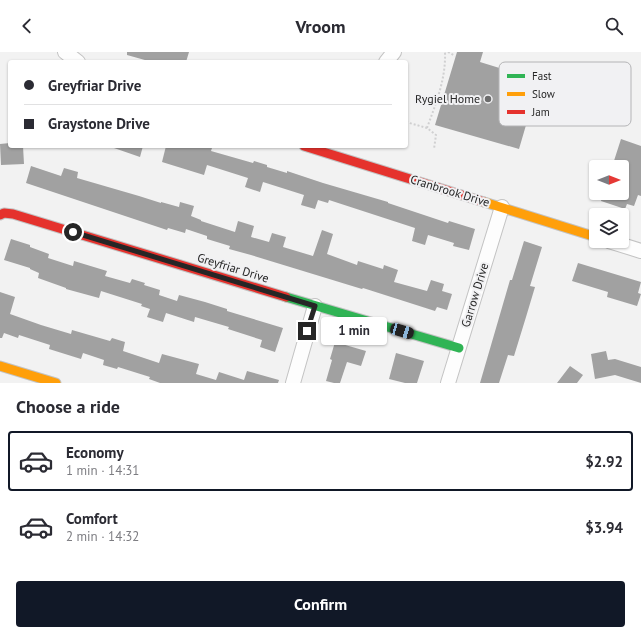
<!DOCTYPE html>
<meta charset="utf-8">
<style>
:root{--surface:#fff;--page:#f7f7f7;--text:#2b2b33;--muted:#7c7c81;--line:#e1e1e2;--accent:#111827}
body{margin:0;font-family:"PT Sans",sans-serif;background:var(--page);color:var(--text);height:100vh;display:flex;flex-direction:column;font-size:15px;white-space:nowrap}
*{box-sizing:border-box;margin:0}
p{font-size:13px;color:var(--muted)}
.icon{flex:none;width:22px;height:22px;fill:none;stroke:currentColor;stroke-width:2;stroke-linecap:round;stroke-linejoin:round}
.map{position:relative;height:331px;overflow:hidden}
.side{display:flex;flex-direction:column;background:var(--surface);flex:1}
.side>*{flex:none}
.banner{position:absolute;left:8px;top:8px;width:400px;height:88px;border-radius:4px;box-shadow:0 1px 3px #0004;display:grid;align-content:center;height:88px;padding:0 16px;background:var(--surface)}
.needle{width:26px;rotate:90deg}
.buttons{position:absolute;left:589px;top:108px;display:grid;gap:8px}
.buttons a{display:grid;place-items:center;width:40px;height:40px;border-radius:4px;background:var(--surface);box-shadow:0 1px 3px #0004;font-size:20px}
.end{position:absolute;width:18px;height:18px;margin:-9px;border:5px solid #262626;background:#fff;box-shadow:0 0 0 2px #fff}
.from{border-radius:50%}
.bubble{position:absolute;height:28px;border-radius:4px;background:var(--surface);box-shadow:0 1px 3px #0004;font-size:13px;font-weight:600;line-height:28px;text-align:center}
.car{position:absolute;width:12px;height:24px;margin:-12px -6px;border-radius:5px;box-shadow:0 0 3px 1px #0007;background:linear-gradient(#222 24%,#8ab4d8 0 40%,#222 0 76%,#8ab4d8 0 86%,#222 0)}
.banner b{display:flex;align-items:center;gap:14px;height:38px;font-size:15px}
.banner b+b{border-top:1px solid var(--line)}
.banner i{width:10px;height:10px;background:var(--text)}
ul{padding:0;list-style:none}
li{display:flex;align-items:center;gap:12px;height:60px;margin:0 8px 6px;padding:0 8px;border:2px solid transparent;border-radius:4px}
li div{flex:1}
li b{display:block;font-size:15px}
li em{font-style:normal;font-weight:600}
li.selected{border-color:var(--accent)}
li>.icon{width:36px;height:36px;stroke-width:1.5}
h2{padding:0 16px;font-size:18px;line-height:48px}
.action{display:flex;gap:8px;margin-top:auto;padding:8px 16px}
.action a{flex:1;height:46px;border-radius:4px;background:var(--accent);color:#fff;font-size:16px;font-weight:600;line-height:46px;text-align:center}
header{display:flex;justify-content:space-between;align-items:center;height:52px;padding:0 16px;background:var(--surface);font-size:18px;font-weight:600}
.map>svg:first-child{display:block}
.building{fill:#a1a1a1}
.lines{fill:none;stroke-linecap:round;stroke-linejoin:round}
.street-casing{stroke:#c3c3c3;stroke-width:16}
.fast-casing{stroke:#c3c3c3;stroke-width:11}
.slow-casing{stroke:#c3c3c3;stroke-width:11}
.jam-casing{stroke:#c3c3c3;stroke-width:11}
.path{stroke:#d0d0d1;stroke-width:2;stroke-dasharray:2 2;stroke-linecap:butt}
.street{stroke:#fdfdfd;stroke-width:14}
.fast{stroke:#30b455;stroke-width:9}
.slow{stroke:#ff9f0a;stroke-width:9}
.jam{stroke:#e5322d;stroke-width:9}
.route{stroke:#262626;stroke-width:5}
.poi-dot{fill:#6d6d6d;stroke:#f1f1f3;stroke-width:1.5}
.labels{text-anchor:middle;stroke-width:4;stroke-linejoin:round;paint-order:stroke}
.poi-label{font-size:12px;fill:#262626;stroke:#f1f1f3;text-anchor:end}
.street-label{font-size:12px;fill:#262626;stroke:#f1f1f3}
.key{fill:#f1f1f3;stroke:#b4b4b6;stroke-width:1}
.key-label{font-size:11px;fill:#262626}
</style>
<header><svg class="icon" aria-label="back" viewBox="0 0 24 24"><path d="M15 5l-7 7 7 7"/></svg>Vroom<svg class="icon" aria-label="search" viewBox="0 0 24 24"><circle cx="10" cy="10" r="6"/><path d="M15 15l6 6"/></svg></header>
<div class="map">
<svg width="641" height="331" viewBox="0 0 641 331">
<rect width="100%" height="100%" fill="#f2f2f2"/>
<path class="building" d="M127,0H189L186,10H152L127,3Z
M457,0H483L480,10L516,21L518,15L541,22L519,97L435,73Z
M621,87L641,94V144L638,143L634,154L627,152L625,157L601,149L603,141H622V115H612Z
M10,91V94H23L24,112L1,113L0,92Z
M114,94H143L140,105L114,96Z
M166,94H205L212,96L211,99L253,111L254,109L267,113V115L287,121V119L323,131L388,150V151L448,171L449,169L475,177L469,198L453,194L454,191L428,183L425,193L412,189L415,176L329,148L328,151L318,148L315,157L301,153L304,143L263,130L260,140L245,135L248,126L207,113L204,123L162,110Z
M31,114L61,124L64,116L78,120L77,126L139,144L161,151V150L179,155L180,150L194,154L191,164L201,168V169L235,180L238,169L254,174L251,185L269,190L272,181L286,185L283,195L313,204L322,178L333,182L327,202L357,213L358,209L383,217L384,213L398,218L394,230L427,239L431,228L444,232L442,239L452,242L447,258L437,255L435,259L363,236L362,237L251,203L229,197L230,194L207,187V184L186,177L185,181L168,176L167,178L26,131Z
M11,187L30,193V195L49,202L48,206L73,214L74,209L107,219L105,224L130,231L132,227L145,231L144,233L160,238L159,243L177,249L179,243L205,250L227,257V259L283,276L275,300L260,295L262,288L228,277L229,275L195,265L194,270L166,261L163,270L147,265L150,257L141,254L142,252L101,239L99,246L66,237V236L38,226L39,221L30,217V216L4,208Z
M524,189L542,195L530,234L535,235L526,265L514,304L508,303L499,331H480L510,228H512Z
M578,211L641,230L638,241L641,242L637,254L607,245L608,240L572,229Z
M0,240L15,245L10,262L41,273L71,282L72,278L110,289L112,286L125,290L123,299L159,311L162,302L199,312L196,322L216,328L219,320L244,328L247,319L279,328L278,331H160L149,327L150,325L118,315L117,317L103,313L104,308L83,301L81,307L49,297L50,293L19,283L18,286L4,281L2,286H0Z
M335,290L366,299L361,314L347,310L340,331H334L326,329L332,308L330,307Z
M606,299L608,308L615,307L641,315V331L615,323L595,327L591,302Z
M396,301L424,309L417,331H405L389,327Z
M570,314L583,323L577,331H557Z"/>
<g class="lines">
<defs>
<path id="street" d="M65,0L78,10
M386,10L394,0
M609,189L641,199
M293,331L315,254
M448,331L502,155"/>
<path id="fast" d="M286,245L459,296"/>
<path id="slow" d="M484,150L596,185
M0,314L56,331"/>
<path id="jam" d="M304,94L484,150
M0,163L4,161L13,162L286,245"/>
</defs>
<use href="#street" class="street-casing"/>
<use href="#fast" class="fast-casing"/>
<use href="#slow" class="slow-casing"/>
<use href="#jam" class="jam-casing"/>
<path class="path" d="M448,0L455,4
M406,70L427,76L436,83L434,97
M427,76C436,51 446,27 445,0"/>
<use href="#street" class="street"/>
<use href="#fast" class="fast"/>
<use href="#slow" class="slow"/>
<use href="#jam" class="jam"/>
</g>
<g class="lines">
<path class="route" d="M73,180L315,254L307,279"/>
</g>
<circle class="poi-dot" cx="488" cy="47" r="4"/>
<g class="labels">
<g class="poi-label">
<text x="480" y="51">Rygiel Home</text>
</g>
<g class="street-label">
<text transform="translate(450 139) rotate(17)" y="4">Cranbrook Drive</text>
<text transform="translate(233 216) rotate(17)" y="4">Greyfriar Drive</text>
<text transform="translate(475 243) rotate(-73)" y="4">Garrow Drive</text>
</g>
</g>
<rect x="499" y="10" width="132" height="64" rx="6" class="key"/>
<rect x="507" y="22" width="18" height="4" fill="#30b455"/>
<rect x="507" y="40" width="18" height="4" fill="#ff9f0a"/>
<rect x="507" y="58" width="18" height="4" fill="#e5322d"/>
<g class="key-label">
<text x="532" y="28">Fast</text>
<text x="532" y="46">Slow</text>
<text x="532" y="64">Jam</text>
</g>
</svg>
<div class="buttons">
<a><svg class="needle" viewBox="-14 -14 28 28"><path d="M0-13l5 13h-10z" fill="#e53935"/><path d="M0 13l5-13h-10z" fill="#7c7c81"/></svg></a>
<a><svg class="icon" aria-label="layers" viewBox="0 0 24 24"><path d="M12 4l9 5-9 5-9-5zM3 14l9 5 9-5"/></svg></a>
</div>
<i class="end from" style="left:73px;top:180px"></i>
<i class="end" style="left:307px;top:279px"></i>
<div class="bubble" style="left:321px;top:265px;width:66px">1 min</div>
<i class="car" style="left:402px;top:279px;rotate:106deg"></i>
<div class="banner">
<b><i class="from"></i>Greyfriar Drive</b>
<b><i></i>Graystone Drive</b>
</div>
</div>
<section class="side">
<h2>Choose a ride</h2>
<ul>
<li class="selected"><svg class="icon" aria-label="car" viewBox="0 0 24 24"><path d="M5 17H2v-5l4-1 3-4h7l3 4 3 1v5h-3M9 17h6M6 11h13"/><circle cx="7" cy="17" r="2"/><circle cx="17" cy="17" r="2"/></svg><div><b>Economy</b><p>1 min · 14:31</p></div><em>$2.92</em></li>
<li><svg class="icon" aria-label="car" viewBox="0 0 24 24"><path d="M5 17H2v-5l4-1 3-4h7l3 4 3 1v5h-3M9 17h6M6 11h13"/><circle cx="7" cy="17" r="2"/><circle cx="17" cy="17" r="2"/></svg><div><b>Comfort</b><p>2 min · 14:32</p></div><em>$3.94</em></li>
</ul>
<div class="action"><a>Confirm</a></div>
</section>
